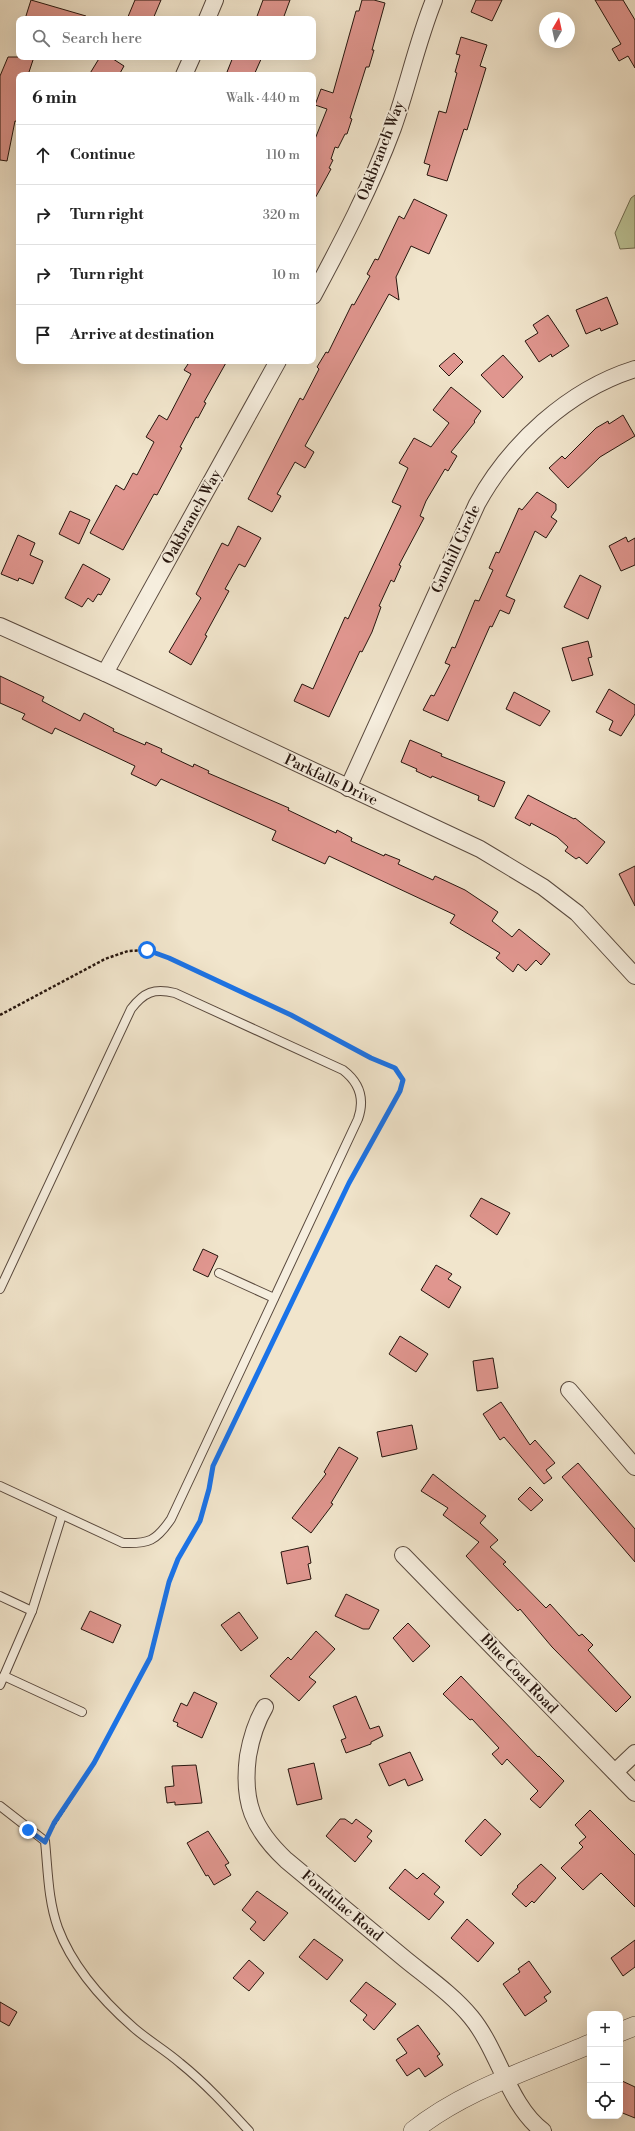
<!DOCTYPE html>
<meta charset="utf-8">
<style>
:root{--surface:#fff;--page:#f6f6f6;--text:#222;--muted:#767676;--line:#e0e0e0}
body{margin:0;font-family:"Libre Bodoni",serif;background:var(--page);color:var(--text)}
.controls{position:absolute;right:12px;bottom:12px;display:grid;overflow:hidden;border-radius:8px;box-shadow:0 4px 16px #0002}
.controls button{width:36px;height:36px;display:grid;place-items:center;padding:0;border:0;border-bottom:1px solid var(--line);background:var(--surface);color:var(--text);font:20px sans-serif}
.compass{position:absolute;left:539px;top:12px;width:36px;height:36px;border-radius:50%;background:var(--surface);box-shadow:0 4px 16px #0002;rotate:9deg}
.stop{position:absolute;width:12px;height:12px;margin:-9px;border:3px solid #1a73e8;border-radius:50%;background:#fff}
.stop.end{background:#1a73e8;border-color:#fff;box-shadow:0 1px 4px #0008}
.list{margin:0;padding:0;list-style:none}
h2{display:flex;justify-content:space-between;align-items:center;height:52px;margin:0;padding:0 16px;font-size:17px}
h2 small{font-size:13px;font-weight:400;color:var(--muted)}
.list li{display:grid;grid-template-columns:26px 1fr auto;gap:12px;align-items:center;box-sizing:border-box;height:60px;padding:0 16px;border-top:1px solid var(--line)}
.list b{display:block;font-size:15px;white-space:nowrap}
.list em{font-size:13px;font-style:normal;color:var(--muted)}
.icon{flex:none;width:22px;height:22px;fill:none;stroke:currentColor;stroke-width:2;stroke-linecap:round;stroke-linejoin:round}
.map{position:relative;flex:none;width:635px;height:2131px;overflow:hidden}
.search{position:absolute;background:var(--surface);box-shadow:0 4px 16px #0002;left:16px;top:16px;width:300px;height:44px;display:flex;align-items:center;gap:10px;box-sizing:border-box;padding:0 14px;border-radius:8px;color:var(--muted);font-size:15px}
.panel{position:absolute;background:var(--surface);box-shadow:0 4px 16px #0002;left:16px;top:72px;width:300px;height:292px;border-radius:8px}
.map>svg:first-child{display:block}
</style>
<div class="map">
<svg width="635" height="2131" viewBox="0 0 635 2131">
<rect width="100%" height="100%" fill="#f1e5cc"/>
<filter id="stains"><feTurbulence type="fractalNoise" baseFrequency=".005" numOctaves="4"/><feColorMatrix values="0 0 0 0 .2 0 0 0 0 .09 0 0 0 0 .02 0 0 0 .5 -.17"/></filter>
<radialGradient id="worn" r=".72"><stop offset=".6" stop-color="#630" stop-opacity="0"/><stop offset="1" stop-color="#630" stop-opacity=".3"/></radialGradient>
<!-- green -->
<polygon fill="#bcc497" stroke="#716c52" points="635,195 635,248 620,249 615,233 631,198"/>
<!-- building -->
<g fill="#e0968f" stroke="#26150e">
<polygon points="31,0 86,16 85,19 25,19"/>
<polygon points="135,0 161,0 153,19 127,19"/>
<polygon points="263,0 290,0 283,19 256,19"/>
<polygon points="362,0 374,0 385,3 372,50 374,50 369,67 366,67 350,118 352,119 347,134 345,134 338,148 335,147 331,159 333,160 329,168 331,169 313,202 313,144 327,109 315,105 321,89 333,93 356,11 359,11"/>
<polygon points="476,0 502,0 492,21 471,12"/>
<polygon points="595,0 623,0 635,20 635,68 628,56 619,61 612,49 621,44"/>
<polygon points="461,37 487,45 480,66 486,68 467,130 464,129 447,181 427,175 430,165 424,163 439,111 446,113 457,73 455,72 460,55 456,54"/>
<polygon points="8,57 34,57 28,75 19,75 19,122 15,121 7,161 0,160 0,76"/>
<polygon points="100,57 110,57 124,66 119,75 89,75"/>
<polygon points="233,57 262,57 254,75 234,75 227,72"/>
<polygon points="414,199 447,215 429,254 411,246 396,277 399,300 389,294 305,446 314,452 305,468 295,462 277,494 281,496 272,512 248,499 300,398 303,400 319,369 317,367 326,352 328,353 352,304 354,305 370,276 367,274 375,259 378,260 399,216 404,219"/>
<polygon points="607,297 618,324 601,331 600,328 586,334 576,310"/>
<polygon points="548,315 569,346 552,357 551,354 539,362 525,341 538,333 533,325"/>
<polygon points="454,353 463,362 449,376 439,366"/>
<polygon points="503,355 523,377 503,398 481,375"/>
<polygon points="190,361 227,361 204,402 206,403 198,418 196,417 180,447 182,448 157,495 154,494 123,550 90,533 116,485 124,490 133,473 137,475 154,442 146,437 159,415 167,420 191,374 184,370"/>
<polygon points="451,387 481,411 474,421 475,422 451,452 457,456 448,471 445,469 426,501 420,516 424,518 399,565 401,566 394,582 391,580 379,606 381,607 372,632 362,652 360,651 329,717 294,701 302,684 313,689 345,617 348,619 401,506 392,502 408,468 399,463 414,438 431,447 449,423 433,410"/>
<polygon points="623,415 635,436 600,457 568,488 549,468 562,456 565,459 596,428 608,421 609,424"/>
<polygon points="537,492 556,504 556,510 551,517 557,521 546,538 535,531 506,596 515,600 509,614 500,610 492,627 490,626 448,721 423,710 431,695 434,696 450,665 445,663 452,647 455,648 475,600 479,601 493,570 489,568 496,552 499,553 519,508 522,510"/>
<polygon points="70,511 90,520 79,544 59,534"/>
<polygon points="238,526 261,538 245,567 239,564 225,589 229,591 205,635 207,636 191,665 169,652 201,598 196,594 222,543 228,546"/>
<polygon points="18,535 35,543 30,555 43,561 33,584 19,578 18,581 1,574"/>
<polygon points="626,537 628,542 635,538 635,565 621,571 609,546"/>
<polygon points="83,564 110,579 101,595 98,594 93,602 88,598 82,607 65,598"/>
<polygon points="580,575 601,586 588,619 564,607"/>
<polygon points="588,641 592,657 588,658 593,675 572,681 562,648"/>
<polygon points="0,676 44,697 42,701 80,721 84,713 114,729 113,731 145,745 146,742 162,749 161,752 193,767 194,764 209,771 208,773 289,808 288,810 336,833 337,830 352,838 351,841 384,856 385,854 400,860 398,864 433,880 435,876 465,890 498,912 492,921 512,937 519,929 550,954 541,965 536,960 526,971 518,964 513,972 496,958 500,953 450,923 455,915 329,856 325,864 272,840 276,831 161,779 156,786 131,774 135,766 55,728 52,734 22,719 25,714 0,703"/>
<polygon points="609,689 635,705 635,714 621,736 609,730 613,721 596,712"/>
<polygon points="514,692 550,711 540,726 506,709"/>
<polygon points="410,740 442,754 441,756 505,782 494,807 478,800 479,796 432,776 431,778 416,771 417,769 401,762"/>
<polygon points="528,795 574,819 575,818 605,842 587,864 579,857 576,859 565,851 568,847 557,837 531,823 530,826 515,818"/>
<polygon points="635,866 635,906 619,874"/>
<polygon points="481,1198 510,1213 497,1235 470,1216"/>
<polygon points="203,1249 218,1256 208,1277 193,1270"/>
<polygon points="436,1265 452,1274 448,1279 461,1287 449,1308 421,1290"/>
<polygon points="400,1336 428,1354 416,1372 389,1354"/>
<polygon points="493,1358 498,1388 477,1391 473,1361"/>
<polygon points="501,1402 530,1445 535,1440 555,1463 546,1470 552,1478 544,1484 504,1437 500,1440 483,1414"/>
<polygon points="412,1425 417,1449 382,1457 377,1432"/>
<polygon points="339,1447 358,1458 331,1503 333,1504 311,1533 292,1518 326,1474 324,1472"/>
<polygon points="578,1463 635,1529 635,1562 562,1477"/>
<polygon points="433,1474 486,1516 480,1523 498,1540 490,1547 506,1562 503,1564 546,1608 550,1604 579,1636 582,1634 593,1645 588,1650 631,1697 616,1712 552,1647 520,1609 518,1611 466,1556 479,1542 443,1515 448,1508 421,1491"/>
<polygon points="530,1487 543,1500 531,1511 518,1499"/>
<polygon points="308,1546 311,1563 308,1564 311,1579 287,1584 281,1552"/>
<polygon points="346,1594 379,1610 369,1629 363,1629 335,1616"/>
<polygon points="90,1611 121,1625 113,1643 81,1629"/>
<polygon points="239,1612 258,1638 241,1651 221,1625"/>
<polygon points="408,1623 430,1646 413,1662 393,1638"/>
<polygon points="316,1631 335,1649 309,1677 316,1682 299,1701 270,1676 288,1657 291,1660"/>
<polygon points="461,1676 538,1757 539,1756 564,1781 540,1808 530,1799 538,1791 507,1759 502,1765 492,1754 499,1748 472,1719 470,1720 443,1694"/>
<polygon points="194,1692 217,1703 202,1738 177,1726 178,1723 173,1721 181,1703 187,1706"/>
<polygon points="356,1696 370,1729 379,1726 383,1736 371,1742 371,1744 346,1753 341,1740 346,1738 333,1706"/>
<polygon points="410,1752 423,1780 408,1786 405,1779 389,1786 379,1764"/>
<polygon points="314,1763 322,1799 297,1805 288,1769"/>
<polygon points="196,1765 202,1803 175,1805 175,1802 167,1803 165,1787 174,1786 172,1766"/>
<polygon points="590,1810 635,1855 635,1907 601,1873 583,1890 561,1868 583,1847 579,1843 586,1837 575,1825"/>
<polygon points="340,1819 345,1819 352,1824 356,1819 372,1831 367,1837 372,1841 355,1862 326,1836"/>
<polygon points="485,1819 501,1834 481,1856 465,1841"/>
<polygon points="208,1831 229,1863 225,1865 231,1875 214,1885 208,1875 206,1876 187,1843"/>
<polygon points="541,1864 556,1878 534,1903 532,1901 526,1907 512,1894 518,1887 517,1886"/>
<polygon points="405,1869 417,1879 423,1873 440,1887 434,1894 444,1902 429,1920 389,1888"/>
<polygon points="257,1891 288,1913 264,1941 250,1929 256,1922 242,1910"/>
<polygon points="467,1919 494,1943 478,1962 451,1938"/>
<polygon points="314,1939 343,1960 327,1980 299,1957"/>
<polygon points="635,1940 635,1967 623,1976 611,1958"/>
<polygon points="249,1960 264,1973 249,1991 233,1978"/>
<polygon points="529,1961 551,1992 544,1997 547,2001 525,2016 503,1984 520,1972 518,1969"/>
<polygon points="366,1982 396,2004 374,2030 363,2020 367,2015 350,2001"/>
<polygon points="0,2002 17,2012 9,2026 0,2021"/>
<polygon points="418,2025 440,2054 437,2056 443,2065 425,2077 419,2068 407,2076 396,2060 407,2053 397,2039"/>
<polygon points="620,2080 635,2087 635,2118 620,2112"/>
</g>
<g fill="none" stroke-linecap="round" stroke-linejoin="round">
<defs>
<g id="service">
<polyline points="219,1273 274,1298"/>
<path d="M 0,1289 L 131,1009 C 144,992 154,988 175,993 L 343,1070 C 360,1083 365,1099 358,1119 L 171,1519 C 156,1541 149,1544 123,1543 L 0,1486"/>
<polyline points="0,1596 32,1611 0,1685"/>
<polyline points="32,1611 62,1515"/>
<polyline points="4,1676 82,1712"/>
<path d="M 0,1806 L 45,1841 C 48,1871 48,1900 58,1928 C 73,1968 102,2000 134,2028 C 149,2041 165,2050 180,2063 C 205,2083 227,2107 249,2131"/>
</g>
<g id="minor">
<polyline points="207,19 215,0"/>
<polyline points="184,75 192,57"/>
<path d="M 313,296 C 342,242 371,187 393,128 C 408,86 417,42 434,0"/>
<polyline points="0,626 105,673 480,849 543,887 577,913 635,976"/>
<polyline points="105,673 278,361"/>
<path d="M 348,788 L 477,504 C 510,444 568,390 635,369"/>
<polyline points="569,1390 635,1467"/>
<polyline points="403,1555 635,1793"/>
<path d="M 265,1707 C 256,1722 251,1739 248,1756 C 242,1802 253,1829 286,1860 C 326,1893 365,1926 405,1959 C 427,1977 453,1995 471,2017 C 499,2051 509,2106 543,2131"/>
<polyline points="615,1772 635,1753"/>
</g>
<g id="tertiary">
<polyline points="620,2032 635,2026"/>
<path d="M 413,2131 C 464,2090 530,2070 590,2044"/>
</g>
</defs>
<!-- service casing -->
<use href="#service" stroke="#59493e" stroke-width="10"/>
<!-- minor casing -->
<use href="#minor" stroke="#59493e" stroke-width="18"/>
<!-- tertiary casing -->
<use href="#tertiary" stroke="#59493e" stroke-width="20"/>
<!-- path -->
<polyline stroke="#26150e" stroke-width="2.5" stroke-dasharray="3 2" stroke-linecap="butt" points="0,1015 105,959 128,951 147,950 169,958 291,1015 371,1058 395,1068 403,1080 400,1091 349,1183 213,1466 209,1489 200,1521 178,1559 169,1582 150,1658 94,1763 51,1830"/>
<!-- service -->
<use href="#service" stroke="#f6eede" stroke-width="8"/>
<!-- minor -->
<use href="#minor" stroke="#f6eede" stroke-width="16"/>
<!-- tertiary -->
<use href="#tertiary" stroke="#f6eede" stroke-width="19"/>
</g>
<g fill="none" stroke-linecap="round" stroke-linejoin="round">
<!-- route -->
<polyline stroke="#1a73e8" stroke-width="5" points="28,1830 45,1842 54,1823 94,1763 150,1658 169,1582 178,1559 200,1521 209,1489 213,1466 349,1183 400,1091 403,1080 395,1068 371,1058 291,1015 169,958 147,950"/>
</g>
<g text-anchor="middle" dominant-baseline="central" stroke-width="3.5" stroke-linejoin="round" paint-order="stroke">
<!-- street labels -->
<g font-size="15" fill="#26150e" stroke="#f6eede">
<text transform="translate(381 151) rotate(-69)">Oakbranch Way</text>
<text transform="translate(192 517) rotate(-61)">Oakbranch Way</text>
<text transform="translate(456 549) rotate(-65)">Gunhill Circle</text>
<text transform="translate(331 780) rotate(25)">Parkfalls Drive</text>
<text transform="translate(519 1674) rotate(46)">Blue Coat Road</text>
<text transform="translate(342 1906) rotate(40)">Fondulac Road</text>
</g>
</g>
<rect width="100%" height="100%" filter="url(#stains)"/>
<rect width="100%" height="100%" fill="url(#worn)"/>
</svg>
<div class="controls">
<button>+</button>
<button>−</button>
<button><svg class="icon" aria-label="locate" viewBox="0 0 24 24"><circle cx="12" cy="12" r="6"/><path d="M12 2v4M12 18v4M2 12h4M18 12h4"/></svg></button>
</div>
<svg class="compass" viewBox="-18 -18 36 36"><path d="M0-13l5 13h-10z" fill="#e53935"/><path d="M0 13l5-13h-10z" fill="#767676"/></svg>
<div class="stop" style="left:147px;top:950px"></div>
<div class="stop end" style="left:28px;top:1830px"></div>
<div class="search"><svg class="icon" aria-label="search" viewBox="0 0 24 24"><circle cx="10" cy="10" r="6"/><path d="M15 15l6 6"/></svg>Search here</div>
<section class="panel">
<h2>6 min<small>Walk · 440 m</small></h2>
<ul class="list">
<li><svg class="icon" aria-label="ahead" viewBox="0 0 24 24"><path d="M12 20V5M6 11l6-6 6 6"/></svg><div><b>Continue</b></div><em>110 m</em></li>
<li><svg class="icon" aria-label="right" viewBox="0 0 24 24"><path d="M7 20v-9h11M14 6l5 5-5 5"/></svg><div><b>Turn right</b></div><em>320 m</em></li>
<li><svg class="icon" aria-label="right" viewBox="0 0 24 24"><path d="M7 20v-9h11M14 6l5 5-5 5"/></svg><div><b>Turn right</b></div><em>10 m</em></li>
<li><svg class="icon" aria-label="arrive" viewBox="0 0 24 24"><path d="M6 21V4h12l-3 4 3 4H6"/></svg><div><b>Arrive at destination</b></div></li>
</ul>
</section>
</div>
